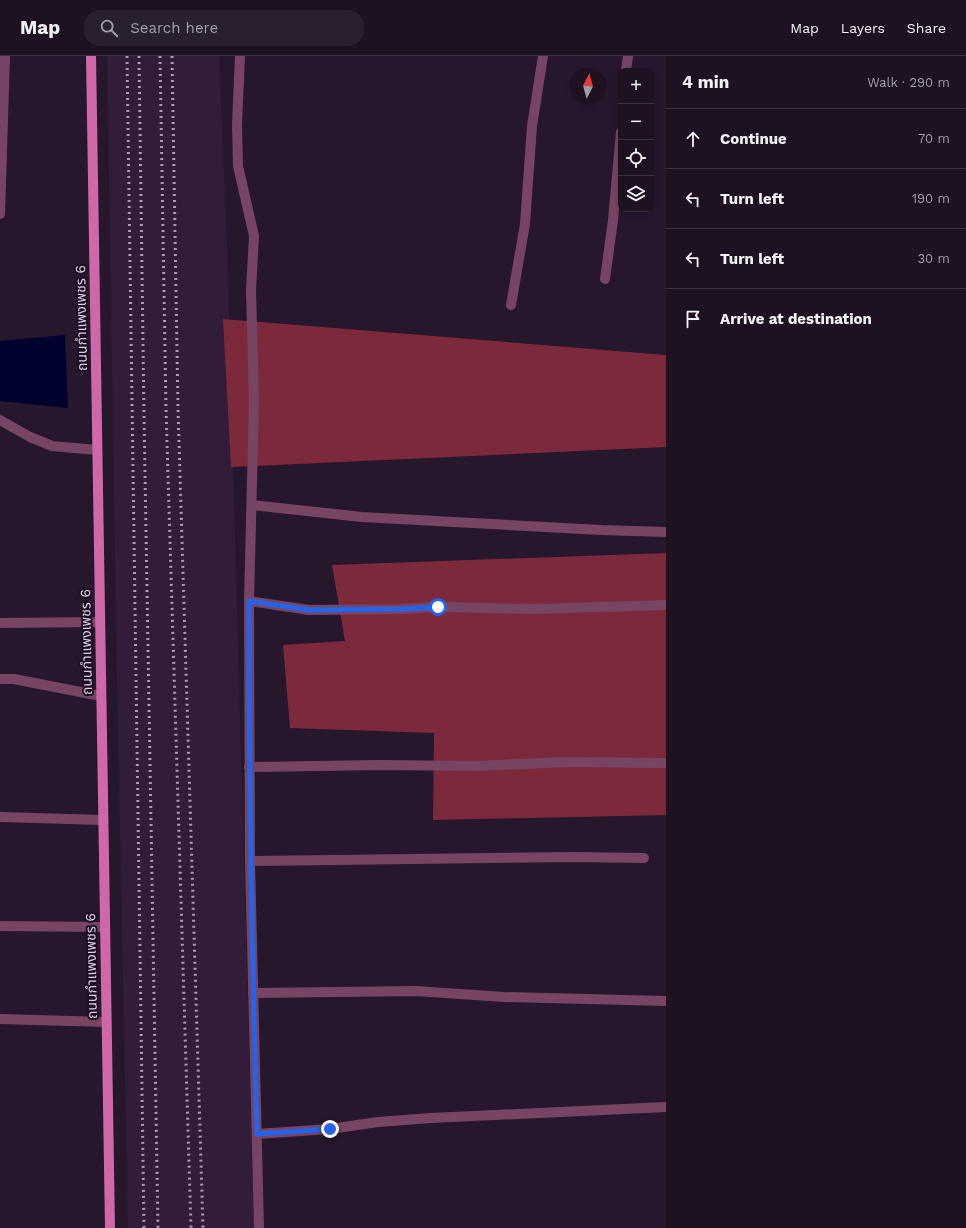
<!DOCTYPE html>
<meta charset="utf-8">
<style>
:root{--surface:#1d1122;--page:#2a1f2f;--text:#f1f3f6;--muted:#a09da5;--line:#3b3140}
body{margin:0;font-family:"Work Sans","Noto Sans Thai",sans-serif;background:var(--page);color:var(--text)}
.controls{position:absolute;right:12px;top:12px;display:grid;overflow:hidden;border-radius:8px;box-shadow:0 2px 6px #0003}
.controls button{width:36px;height:36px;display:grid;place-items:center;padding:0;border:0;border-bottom:1px solid var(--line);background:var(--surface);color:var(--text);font:20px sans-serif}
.compass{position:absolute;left:570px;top:12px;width:36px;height:36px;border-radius:50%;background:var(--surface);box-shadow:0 2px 6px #0003;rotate:6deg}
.stop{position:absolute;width:12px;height:12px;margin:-9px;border:3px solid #2563eb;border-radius:50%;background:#fff}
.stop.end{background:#2563eb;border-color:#fff;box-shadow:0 1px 4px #0008}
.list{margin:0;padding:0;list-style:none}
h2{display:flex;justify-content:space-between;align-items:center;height:52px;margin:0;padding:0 16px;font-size:17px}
h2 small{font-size:13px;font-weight:400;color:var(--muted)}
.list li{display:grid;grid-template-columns:26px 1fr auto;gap:12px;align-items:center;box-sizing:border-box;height:60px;padding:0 16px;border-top:1px solid var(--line)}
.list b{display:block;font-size:15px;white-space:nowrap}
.list em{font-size:13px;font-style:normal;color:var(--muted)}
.icon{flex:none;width:22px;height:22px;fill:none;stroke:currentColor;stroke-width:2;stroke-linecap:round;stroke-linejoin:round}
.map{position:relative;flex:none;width:666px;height:1172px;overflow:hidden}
header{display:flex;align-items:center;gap:24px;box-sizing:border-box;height:56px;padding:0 20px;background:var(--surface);border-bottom:1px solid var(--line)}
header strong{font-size:19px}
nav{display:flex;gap:22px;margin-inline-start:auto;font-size:14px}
.search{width:280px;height:36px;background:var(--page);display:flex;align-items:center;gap:10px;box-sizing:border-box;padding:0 14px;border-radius:16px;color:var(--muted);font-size:15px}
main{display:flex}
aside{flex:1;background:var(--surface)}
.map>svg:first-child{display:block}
</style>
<header>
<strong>Map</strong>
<div class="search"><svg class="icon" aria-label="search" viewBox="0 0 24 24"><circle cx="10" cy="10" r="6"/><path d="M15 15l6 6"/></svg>Search here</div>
<nav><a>Map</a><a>Layers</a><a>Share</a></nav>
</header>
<main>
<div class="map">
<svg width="666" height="1172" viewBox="0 0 666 1172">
<rect width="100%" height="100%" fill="#27172d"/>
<!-- built -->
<polygon fill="#311d39" points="107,0 219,0 227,188 254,1172 128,1172 117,626"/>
<!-- forest -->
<g fill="#7d293c">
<polygon points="223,263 666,299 666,391 231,411"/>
<polygon points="666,497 666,759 433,764 434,677 290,672 283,589 345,585 332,509"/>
</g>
<!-- water -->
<polygon fill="#00012e" points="65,279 68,352 0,345 0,285"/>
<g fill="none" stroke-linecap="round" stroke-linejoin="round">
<!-- minor -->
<g stroke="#774563" stroke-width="10">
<polyline points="240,0 237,69 238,110 254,180 251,234 254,345 249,545 309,554 401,553 438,551 534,553 666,549"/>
<polyline points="626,15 628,0"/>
<polyline points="0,158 5,0"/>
<polyline points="605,223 613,164 621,76"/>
<polyline points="511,249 525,168 532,70 543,0"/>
<polyline points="0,364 30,381 52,390 97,394"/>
<polyline points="252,449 362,461 601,474 666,476"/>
<polyline points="249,545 250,805 259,1172"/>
<polyline points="0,567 100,566"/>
<polyline points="0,623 14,623 101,640"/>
<polyline points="249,711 380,709 477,710 567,706 666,707"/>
<polyline points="0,761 103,764"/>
<polyline points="250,805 574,801 644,802"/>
<polyline points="0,870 105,871"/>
<polyline points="253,937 416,935 504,941 666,945"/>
<polyline points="0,963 106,966"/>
<polyline points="257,1078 330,1073 378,1066 431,1062 666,1051"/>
</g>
<!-- major -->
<polyline stroke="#cf68a8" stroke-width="10" points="91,0 110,1172"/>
<!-- rail -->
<g stroke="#a99dae" stroke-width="3" stroke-dasharray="2 4" stroke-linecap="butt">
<polyline points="127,0 144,1172"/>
<polyline points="139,0 144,359 158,1172"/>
<polyline points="160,0 166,353 191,1172"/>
<polyline points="172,0 178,353 203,1172"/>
</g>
</g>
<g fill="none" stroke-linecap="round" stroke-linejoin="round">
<!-- route -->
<path stroke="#2563eb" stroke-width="5" d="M 330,1073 L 257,1078 C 252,900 249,723 249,545 L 309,554 L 401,553 L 438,551"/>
</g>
<g text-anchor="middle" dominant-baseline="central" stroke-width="4" stroke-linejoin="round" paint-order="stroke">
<!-- street labels -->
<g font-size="14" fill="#dad0df" stroke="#1e0e23">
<text transform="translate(81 262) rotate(-91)">ถนนกำแพงเพชร 6</text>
<text transform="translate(86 586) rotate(-91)">ถนนกำแพงเพชร 6</text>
<text transform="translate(91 910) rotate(-91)">ถนนกำแพงเพชร 6</text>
</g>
</g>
</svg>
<div class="controls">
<button>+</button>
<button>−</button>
<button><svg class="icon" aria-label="locate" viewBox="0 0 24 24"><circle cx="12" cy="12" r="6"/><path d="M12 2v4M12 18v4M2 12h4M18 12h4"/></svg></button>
<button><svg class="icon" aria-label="layers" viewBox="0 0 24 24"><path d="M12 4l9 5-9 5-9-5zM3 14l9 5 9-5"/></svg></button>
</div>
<svg class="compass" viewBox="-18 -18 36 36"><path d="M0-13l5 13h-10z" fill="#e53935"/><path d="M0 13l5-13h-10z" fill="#a09da5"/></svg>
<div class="stop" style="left:438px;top:551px"></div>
<div class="stop end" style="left:330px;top:1073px"></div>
</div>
<aside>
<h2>4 min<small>Walk · 290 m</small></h2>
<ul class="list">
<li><svg class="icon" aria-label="ahead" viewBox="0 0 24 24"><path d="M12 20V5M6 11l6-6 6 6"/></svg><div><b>Continue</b></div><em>70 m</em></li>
<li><svg class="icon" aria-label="left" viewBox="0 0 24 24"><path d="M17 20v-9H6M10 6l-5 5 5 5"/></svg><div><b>Turn left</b></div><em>190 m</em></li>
<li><svg class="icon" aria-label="left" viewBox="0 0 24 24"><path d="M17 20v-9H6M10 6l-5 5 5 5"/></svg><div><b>Turn left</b></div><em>30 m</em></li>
<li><svg class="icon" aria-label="arrive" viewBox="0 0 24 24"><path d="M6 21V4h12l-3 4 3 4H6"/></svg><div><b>Arrive at destination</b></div></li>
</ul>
</aside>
</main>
